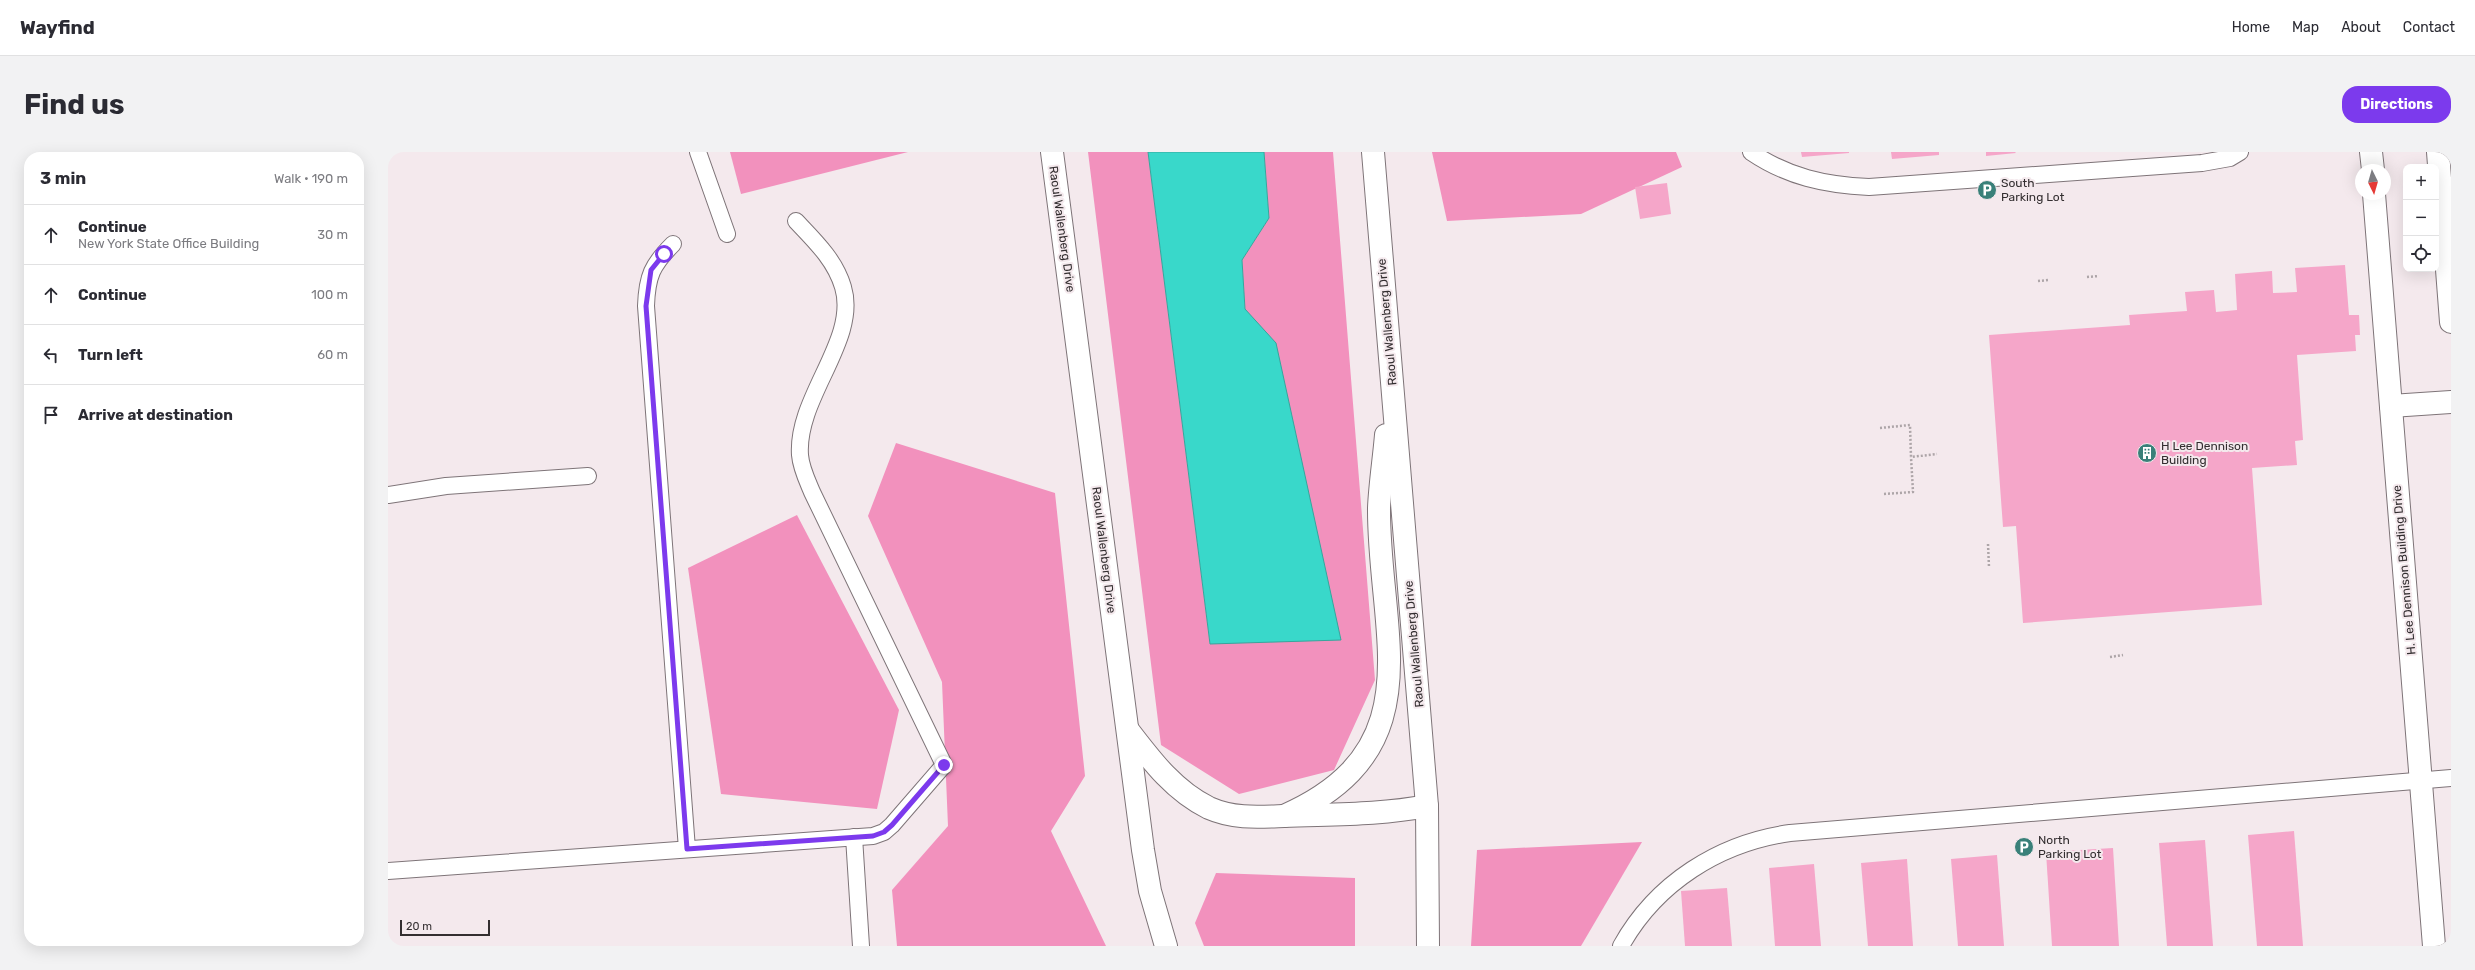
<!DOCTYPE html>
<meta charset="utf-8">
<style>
:root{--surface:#fff;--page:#f2f2f3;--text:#2b2b33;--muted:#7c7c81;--line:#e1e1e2;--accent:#7c3aed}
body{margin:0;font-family:Rubik,sans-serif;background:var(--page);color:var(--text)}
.controls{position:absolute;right:12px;top:12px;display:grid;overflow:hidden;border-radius:8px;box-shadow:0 4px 16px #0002}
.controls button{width:36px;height:36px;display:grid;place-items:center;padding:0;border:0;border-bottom:1px solid var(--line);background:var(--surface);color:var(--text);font:20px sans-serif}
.compass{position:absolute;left:1967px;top:12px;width:36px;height:36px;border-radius:50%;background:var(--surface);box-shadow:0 4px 16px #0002;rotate:175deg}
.scale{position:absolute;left:12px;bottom:10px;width:90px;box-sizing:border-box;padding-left:4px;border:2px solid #332e30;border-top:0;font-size:11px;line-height:14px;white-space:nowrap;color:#332e30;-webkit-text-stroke:3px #f4e9ed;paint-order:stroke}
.stop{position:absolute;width:12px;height:12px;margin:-9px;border:3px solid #7c3aed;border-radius:50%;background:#fff}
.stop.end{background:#7c3aed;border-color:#fff;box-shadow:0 1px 4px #0008}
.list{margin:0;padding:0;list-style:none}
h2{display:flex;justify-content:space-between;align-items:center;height:52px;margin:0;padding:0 16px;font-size:17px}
h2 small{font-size:13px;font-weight:400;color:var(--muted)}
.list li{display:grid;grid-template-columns:26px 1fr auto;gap:12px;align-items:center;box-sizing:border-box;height:60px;padding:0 16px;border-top:1px solid var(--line)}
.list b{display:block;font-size:15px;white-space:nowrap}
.list p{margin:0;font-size:13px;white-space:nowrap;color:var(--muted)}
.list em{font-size:13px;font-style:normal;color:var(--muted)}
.icon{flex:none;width:22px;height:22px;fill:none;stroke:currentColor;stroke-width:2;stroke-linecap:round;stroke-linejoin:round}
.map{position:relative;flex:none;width:2063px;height:794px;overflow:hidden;border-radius:16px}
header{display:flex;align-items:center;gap:24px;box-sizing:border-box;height:56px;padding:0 20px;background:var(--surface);border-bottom:1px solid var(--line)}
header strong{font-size:19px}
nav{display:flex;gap:22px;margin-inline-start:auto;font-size:14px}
.intro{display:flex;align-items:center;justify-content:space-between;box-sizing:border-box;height:96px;padding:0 24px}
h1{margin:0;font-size:28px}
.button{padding:10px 18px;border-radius:16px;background:var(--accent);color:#fff;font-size:14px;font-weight:700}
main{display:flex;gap:24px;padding:0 24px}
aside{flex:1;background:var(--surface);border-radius:16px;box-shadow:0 4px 16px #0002}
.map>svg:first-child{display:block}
</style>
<header>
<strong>Wayfind</strong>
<nav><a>Home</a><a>Map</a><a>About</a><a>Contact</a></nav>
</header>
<div class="intro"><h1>Find us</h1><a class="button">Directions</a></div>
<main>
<aside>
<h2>3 min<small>Walk · 190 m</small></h2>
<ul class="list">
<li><svg class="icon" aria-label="ahead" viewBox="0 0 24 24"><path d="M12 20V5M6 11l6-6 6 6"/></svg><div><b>Continue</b><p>New York State Office Building</p></div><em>30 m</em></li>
<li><svg class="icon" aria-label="ahead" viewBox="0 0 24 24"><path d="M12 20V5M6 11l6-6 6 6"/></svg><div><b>Continue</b></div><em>100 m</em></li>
<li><svg class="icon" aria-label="left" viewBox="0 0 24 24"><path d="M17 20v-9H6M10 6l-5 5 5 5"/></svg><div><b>Turn left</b></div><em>60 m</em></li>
<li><svg class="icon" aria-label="arrive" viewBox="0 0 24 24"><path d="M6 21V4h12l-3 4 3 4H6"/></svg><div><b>Arrive at destination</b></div></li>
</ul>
</aside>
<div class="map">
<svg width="2063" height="794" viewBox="0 0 2063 794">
<rect width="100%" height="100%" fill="#f4e9ed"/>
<!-- forest -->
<g fill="#f291bd">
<polygon points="342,0 520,0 353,42"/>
<polygon points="700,0 760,0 822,492 888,192 857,158 854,108 881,66 876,0 945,0 987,528 946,618 851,642 773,593"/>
<polygon points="1044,0 1288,0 1294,15 1193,62 1059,69"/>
<polygon points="508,291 667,341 697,624 663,679 718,794 509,794 504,738 560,674 554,530 480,364"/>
<polygon points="409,363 511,558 489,657 333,642 300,416"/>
<polygon points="1254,690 1193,794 1083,794 1089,698"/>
<polygon points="828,721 967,726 967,794 816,794 807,771"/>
</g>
<!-- water -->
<polygon fill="#39d8ca" stroke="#37a59c" points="760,0 876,0 881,66 854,108 857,157 888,191 953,488 822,492"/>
<!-- building -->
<g fill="#f5a6c9">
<polygon points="1413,0 1461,0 1461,1 1414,5"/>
<polygon points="1503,0 1551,0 1551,3 1504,7"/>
<polygon points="1598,0 1627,0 1628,1 1598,4"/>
<polygon points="1279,31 1283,62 1252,67 1247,35"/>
<polygon points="1957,113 1961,163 1971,163 1972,183 1967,183 1968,199 1909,203 1915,288 1907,289 1909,313 1864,316 1874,453 1635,471 1628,374 1615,375 1601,183 1742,173 1741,163 1799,159 1797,140 1826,138 1828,160 1849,158 1847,122 1884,119 1885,141 1909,140 1907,116"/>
<polygon points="1906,679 1915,794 1869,794 1860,683"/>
<polygon points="1817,688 1825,794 1779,794 1771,691"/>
<polygon points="1725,696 1731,794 1664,794 1658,700"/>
<polygon points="1609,703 1616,794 1570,794 1563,707"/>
<polygon points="1519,707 1525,794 1480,794 1473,711"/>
<polygon points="1426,712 1433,794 1387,794 1381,716"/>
<polygon points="1339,736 1344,794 1297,794 1293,739"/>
</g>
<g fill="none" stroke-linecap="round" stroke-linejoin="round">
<defs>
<g id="lane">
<polyline points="310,0 339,82"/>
<path d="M 1363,0 C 1400,25 1437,33 1481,35 L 1814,11 L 1842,6 L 1852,0"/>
<path d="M 285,92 C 264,113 259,124 258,154 L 299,697"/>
<polyline points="0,343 58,334 200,324"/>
<polyline points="466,685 473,794"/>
<path d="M 0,719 L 485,684 L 496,680 L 504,673 L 556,613 L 424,340 C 419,328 413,316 412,303 C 408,245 471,188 455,135 C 447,108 427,89 408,69"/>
<path d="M 1233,794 C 1268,731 1331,691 1402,681 L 2063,626"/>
</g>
<g id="secondary">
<polyline points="664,0 755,698 762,739 778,794"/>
<polyline points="985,0 1039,654 1040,794"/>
<polyline points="1983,0 1985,18"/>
<polyline points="2050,0 2063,170"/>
<polyline points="1986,42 2046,794"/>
<polyline points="2003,254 2063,250"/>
<path d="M 740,578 C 763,608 786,639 821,656 C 846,667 870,665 896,664 C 944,662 992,663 1039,654"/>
<path d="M 896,664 C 1048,597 990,481 991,356 C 992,332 996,307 998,283"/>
</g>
</defs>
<!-- lane casing -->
<use href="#lane" stroke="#7e7478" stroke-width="18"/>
<!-- secondary casing -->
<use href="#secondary" stroke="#7e7478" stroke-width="24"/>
<!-- path -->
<g stroke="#ada5a8" stroke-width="2.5" stroke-dasharray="2 2" stroke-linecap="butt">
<polyline points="1699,125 1711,124"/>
<polyline points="1650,129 1661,128"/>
<polyline points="1492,276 1522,273 1523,305 1549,302"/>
<polyline points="1496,342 1525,340 1523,305"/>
<polyline points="1600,392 1601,415"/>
<polyline points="1722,505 1735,503"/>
</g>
<!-- lane -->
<use href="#lane" stroke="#fff" stroke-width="16"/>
<!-- secondary -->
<use href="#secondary" stroke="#fff" stroke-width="22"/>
</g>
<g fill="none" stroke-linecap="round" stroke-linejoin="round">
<!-- route -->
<polyline stroke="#7c3aed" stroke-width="5" points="276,102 263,118 258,154 299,697 485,684 496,680 504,673 556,613"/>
</g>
<!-- icons -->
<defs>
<symbol id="parking-disc" viewBox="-11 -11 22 22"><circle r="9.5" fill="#398079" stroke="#f4e9ed"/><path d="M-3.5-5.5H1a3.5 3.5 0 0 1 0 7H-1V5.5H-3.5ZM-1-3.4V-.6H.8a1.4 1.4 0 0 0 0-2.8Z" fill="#fff"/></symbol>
<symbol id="building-disc" viewBox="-11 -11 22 22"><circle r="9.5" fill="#398079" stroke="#f4e9ed"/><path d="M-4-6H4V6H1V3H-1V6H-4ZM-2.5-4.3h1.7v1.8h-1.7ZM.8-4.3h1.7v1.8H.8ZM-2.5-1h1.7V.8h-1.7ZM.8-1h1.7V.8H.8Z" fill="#fff"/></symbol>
</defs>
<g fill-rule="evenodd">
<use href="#parking-disc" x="1588" y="27" width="22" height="22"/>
<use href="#building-disc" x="1748" y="290" width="22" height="22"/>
<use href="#parking-disc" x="1625" y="684" width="22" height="22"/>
</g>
<g text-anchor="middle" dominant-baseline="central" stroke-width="4" stroke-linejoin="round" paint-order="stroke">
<!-- poi labels -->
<g font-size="12" fill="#332e30" stroke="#f4e9ed" text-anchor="start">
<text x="1613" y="31">South<tspan x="1613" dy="14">Parking Lot</tspan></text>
<text x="1773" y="294">H Lee Dennison<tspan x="1773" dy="14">Building</tspan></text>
<text x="1650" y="688">North<tspan x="1650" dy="14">Parking Lot</tspan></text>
</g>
<!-- street labels -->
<g font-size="12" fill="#332e30" stroke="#f4e9ed">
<text transform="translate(674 77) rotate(82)">Raoul Wallenberg Drive</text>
<text transform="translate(999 170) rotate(-95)">Raoul Wallenberg Drive</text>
<text transform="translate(716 398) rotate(83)">Raoul Wallenberg Drive</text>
<text transform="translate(2016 418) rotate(-95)">H. Lee Dennison Building Drive</text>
<text transform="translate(1026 492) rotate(-95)">Raoul Wallenberg Drive</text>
</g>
</g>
</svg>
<div class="controls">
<button>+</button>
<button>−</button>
<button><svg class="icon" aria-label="locate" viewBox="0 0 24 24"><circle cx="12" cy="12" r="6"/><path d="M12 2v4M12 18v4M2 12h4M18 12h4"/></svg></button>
</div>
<svg class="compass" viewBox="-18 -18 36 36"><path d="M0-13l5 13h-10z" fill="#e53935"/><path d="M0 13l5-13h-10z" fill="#7c7c81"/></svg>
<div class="scale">20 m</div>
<div class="stop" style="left:276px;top:102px"></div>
<div class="stop end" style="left:556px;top:613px"></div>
</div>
</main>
